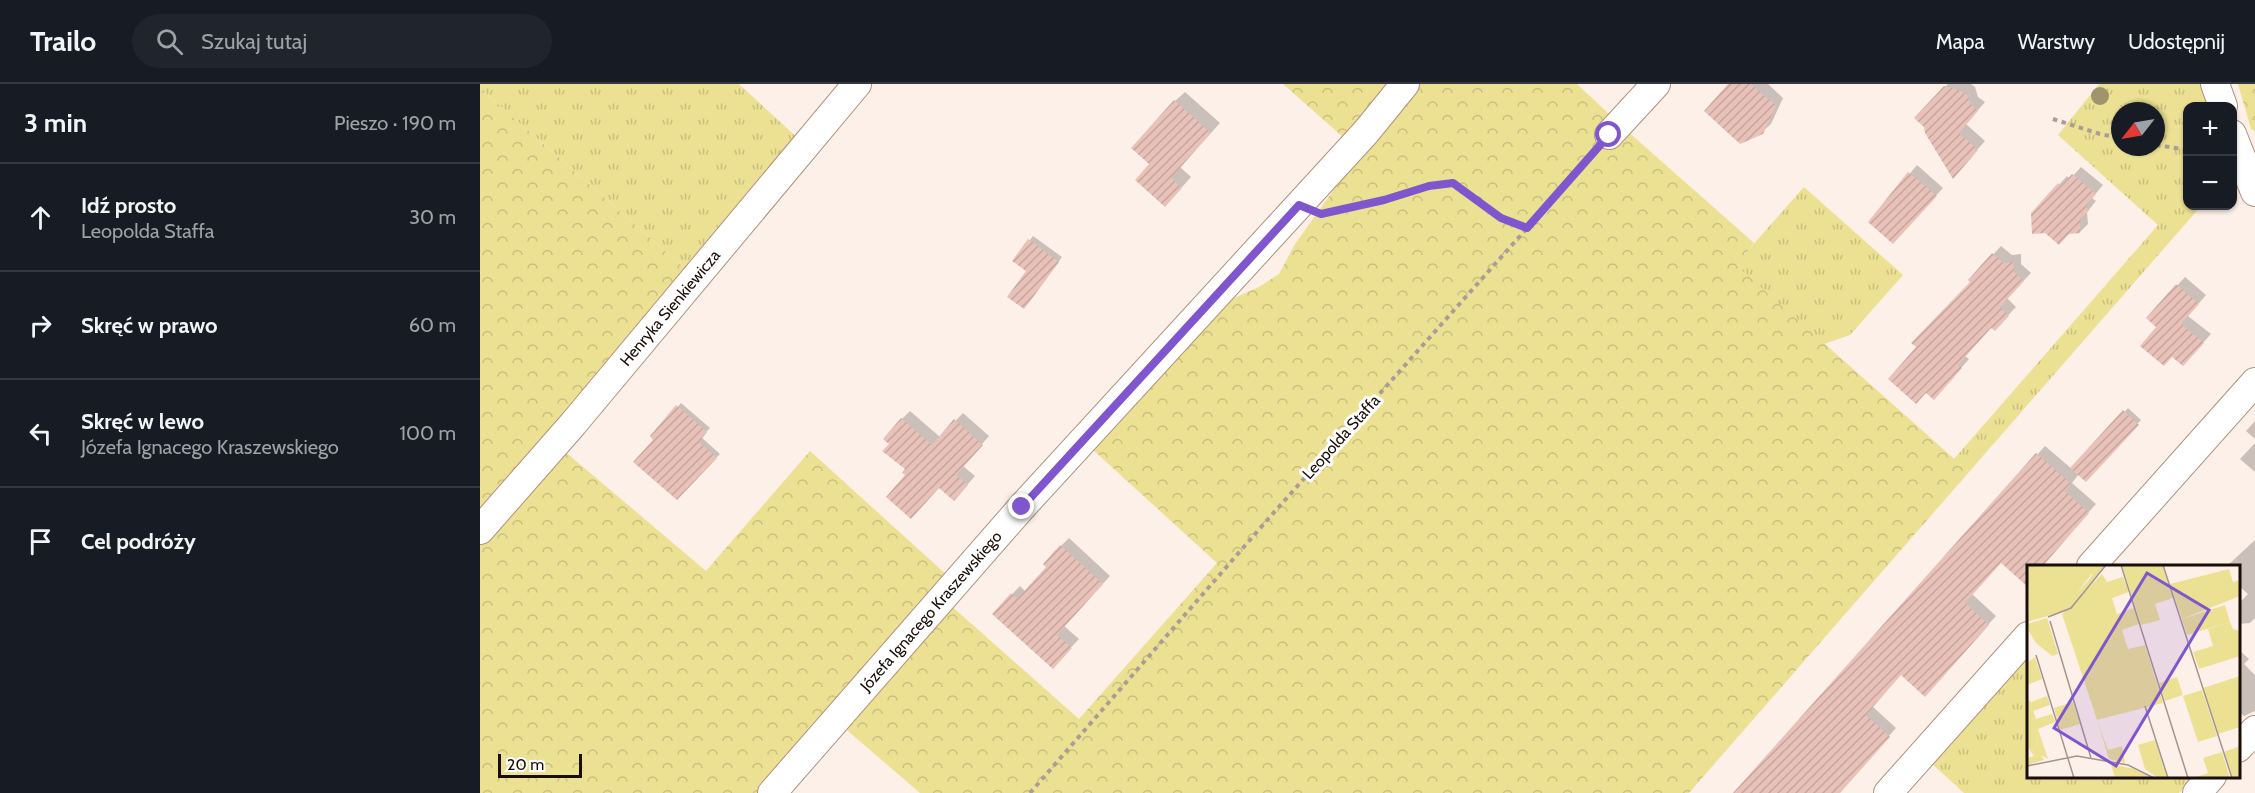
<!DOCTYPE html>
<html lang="pl">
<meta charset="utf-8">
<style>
:root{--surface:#171b24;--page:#20242c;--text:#f1f3f6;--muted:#9ea1a6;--line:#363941}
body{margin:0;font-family:Cabin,sans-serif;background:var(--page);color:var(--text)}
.controls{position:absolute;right:18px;top:18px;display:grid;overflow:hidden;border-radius:12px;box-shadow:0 2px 4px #0004}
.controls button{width:54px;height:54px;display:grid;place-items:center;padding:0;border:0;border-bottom:2px solid var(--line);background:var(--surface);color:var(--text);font:30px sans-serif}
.compass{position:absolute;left:1631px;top:18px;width:54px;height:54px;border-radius:50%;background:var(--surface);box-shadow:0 2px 4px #0004;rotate:239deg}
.scale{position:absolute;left:18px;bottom:15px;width:84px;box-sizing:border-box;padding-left:6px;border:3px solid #180d07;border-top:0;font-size:16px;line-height:21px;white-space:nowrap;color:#180d07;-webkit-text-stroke:4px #fff;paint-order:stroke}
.stop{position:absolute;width:18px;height:18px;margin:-14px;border:4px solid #8056cf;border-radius:50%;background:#fff}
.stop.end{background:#8056cf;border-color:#fff;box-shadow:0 2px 6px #0008}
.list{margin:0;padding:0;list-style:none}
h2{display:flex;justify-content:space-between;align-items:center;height:78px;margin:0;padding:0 24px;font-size:26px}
h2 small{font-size:20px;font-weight:400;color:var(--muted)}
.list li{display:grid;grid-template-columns:39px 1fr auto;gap:18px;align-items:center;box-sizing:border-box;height:108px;padding:0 24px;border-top:2px solid var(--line)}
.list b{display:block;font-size:22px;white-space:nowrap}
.list p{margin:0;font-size:20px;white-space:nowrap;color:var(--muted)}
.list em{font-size:20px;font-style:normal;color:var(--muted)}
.icon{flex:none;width:33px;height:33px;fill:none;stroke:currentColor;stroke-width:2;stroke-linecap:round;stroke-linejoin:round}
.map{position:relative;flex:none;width:1775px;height:709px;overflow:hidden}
header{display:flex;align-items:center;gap:36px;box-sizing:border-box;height:84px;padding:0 30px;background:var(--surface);border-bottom:2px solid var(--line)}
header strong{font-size:28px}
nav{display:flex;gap:33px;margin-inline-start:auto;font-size:21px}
.search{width:420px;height:54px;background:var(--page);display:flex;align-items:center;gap:15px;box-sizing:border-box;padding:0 21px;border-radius:33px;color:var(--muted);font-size:22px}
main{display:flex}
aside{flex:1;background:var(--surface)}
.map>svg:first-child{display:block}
</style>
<header>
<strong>Trailo</strong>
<div class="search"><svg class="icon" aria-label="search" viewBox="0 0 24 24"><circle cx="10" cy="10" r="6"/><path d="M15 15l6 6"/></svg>Szukaj tutaj</div>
<nav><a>Mapa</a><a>Warstwy</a><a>Udostępnij</a></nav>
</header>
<main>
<aside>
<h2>3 min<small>Pieszo · 190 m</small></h2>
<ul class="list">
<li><svg class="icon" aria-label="ahead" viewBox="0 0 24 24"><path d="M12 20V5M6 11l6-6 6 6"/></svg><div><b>Idź prosto</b><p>Leopolda Staffa</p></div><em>30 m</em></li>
<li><svg class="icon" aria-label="right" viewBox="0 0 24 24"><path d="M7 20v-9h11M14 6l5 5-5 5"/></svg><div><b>Skręć w prawo</b></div><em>60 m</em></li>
<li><svg class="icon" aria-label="left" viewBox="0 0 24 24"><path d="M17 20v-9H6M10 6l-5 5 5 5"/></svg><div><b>Skręć w lewo</b><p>Józefa Ignacego Kraszewskiego</p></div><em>100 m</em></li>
<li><svg class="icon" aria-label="arrive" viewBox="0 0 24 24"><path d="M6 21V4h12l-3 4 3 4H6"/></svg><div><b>Cel podróży</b></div></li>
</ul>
</aside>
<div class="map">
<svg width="1775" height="709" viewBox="0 0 1775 709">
<defs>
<pattern id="grass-tufts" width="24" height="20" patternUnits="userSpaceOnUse" patternTransform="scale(1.5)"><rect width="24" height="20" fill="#ece093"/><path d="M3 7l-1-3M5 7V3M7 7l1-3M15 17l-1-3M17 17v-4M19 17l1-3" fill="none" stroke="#cabf7d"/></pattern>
<pattern id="forest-crowns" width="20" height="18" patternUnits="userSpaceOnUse" patternTransform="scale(1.5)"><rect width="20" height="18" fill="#ece093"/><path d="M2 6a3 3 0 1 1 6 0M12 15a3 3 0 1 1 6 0" fill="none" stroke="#cabf7d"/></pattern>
<pattern id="building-hatch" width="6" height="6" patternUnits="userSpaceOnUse" patternTransform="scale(1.5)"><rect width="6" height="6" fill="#e8c1b9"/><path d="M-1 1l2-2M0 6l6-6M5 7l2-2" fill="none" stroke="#c6a59e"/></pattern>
</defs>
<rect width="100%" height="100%" fill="#fdf0e8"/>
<!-- grass -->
<g fill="url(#grass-tufts)" fill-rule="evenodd">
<polygon points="0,0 259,0 323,59 209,188 0,4"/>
<path d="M 1619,0 L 1721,0 L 1728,22 L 1708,22 L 1708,122 L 1721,122 L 1489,388 L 1474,375 L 1678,141 L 1578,51 ZM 1640,27 L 1676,27 L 1676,63 L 1640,63 Z"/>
<polygon points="1324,103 1423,191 1370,251 1344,260 1255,181"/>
<polygon points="1548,570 1548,692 1714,693 1699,709 1484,709 1451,679"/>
</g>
<!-- forest -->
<g fill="url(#forest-crowns)">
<polygon points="803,0 909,0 863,53"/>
<polygon points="938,0 1097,0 1146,46 1274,159 1256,181 1489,388 1209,709 440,709 361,641 468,519 599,635 737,479 612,365 745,218 779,203 799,190 815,160 870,83"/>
<polygon points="1758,0 1775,0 1775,47 1771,45"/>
<polygon points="0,4 209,188 0,435"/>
<polygon points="83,366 226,487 330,367 468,492 279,709 0,709 0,461"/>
</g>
<!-- shadow -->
<g fill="#0003">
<polygon points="1250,0 1288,0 1303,14 1291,40 1282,48"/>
<polygon points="1468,0 1491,0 1495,3 1498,13 1505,18 1486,40 1505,57 1480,85 1446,43 1436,34"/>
<polygon points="705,8 740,39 700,83 711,93 695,111 671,80 695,17"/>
<polygon points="1437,81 1463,104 1421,150 1390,137"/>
<polygon points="1601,83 1623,101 1612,114 1616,117 1607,128 1608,140 1600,148 1552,130 1587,92 1590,95"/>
<polygon points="553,152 582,173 548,220 548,187 534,177"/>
<polygon points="1521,162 1532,171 1541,170 1541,180 1551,189 1527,214 1536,223 1515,245 1512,242 1485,272 1489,275 1462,306 1492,198 1490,196"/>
<polygon points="1705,193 1726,211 1708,232 1731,250 1711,272 1668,234"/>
<polygon points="201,319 230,344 221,353 240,370 197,414 175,356 172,352"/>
<polygon points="1648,324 1661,336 1606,396 1599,390 1592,399 1616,420 1561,482 1548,482 1548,496 1546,498 1522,477 1492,510 1516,532 1453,603 1422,589 1392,622 1416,644 1359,709 1255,709 1565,362 1592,385"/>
<polygon points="430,327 460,353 483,329 509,352 483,382 495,392 482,407 427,391 427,385 411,359 422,335"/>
<polygon points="1775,337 1775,355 1766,347"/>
<polygon points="1775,359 1775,388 1760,375"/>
<polygon points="589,454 630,492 584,542 599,555 580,575 514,529 540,502 546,508 569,483 581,462"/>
<polygon points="1775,456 1775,534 1770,539 1758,540 1758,520 1768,510 1758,501 1758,482 1747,482"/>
<polygon points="1758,565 1769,575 1764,580 1775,591 1775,627 1764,632 1758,627"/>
</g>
<!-- building -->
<g fill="url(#building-hatch)">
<polygon points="1248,0 1271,0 1296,22 1283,50 1260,60 1224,27"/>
<polygon points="1464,2 1481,7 1487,11 1491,21 1498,27 1479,49 1498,66 1473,95 1445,49 1444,43 1434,34"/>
<polygon points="694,16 731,49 691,94 702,104 685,123 655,96 669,80 651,64"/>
<polygon points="1428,88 1457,112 1413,160 1388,138"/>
<polygon points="1592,90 1616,110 1605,123 1609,126 1600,137 1600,149 1589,150 1579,161 1565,149 1552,150 1551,129 1578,99 1581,102"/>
<polygon points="548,155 579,178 544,225 527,213 546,187 532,177"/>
<polygon points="1512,169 1523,179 1533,178 1534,188 1544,197 1520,223 1529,232 1515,247 1511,244 1478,281 1482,284 1454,316 1446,309 1436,320 1408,295 1436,263 1431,259 1490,198 1488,196"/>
<polygon points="1696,200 1719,220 1701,240 1724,259 1703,282 1692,273 1684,282 1660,262 1676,243 1666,234"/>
<polygon points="196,321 227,348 219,358 237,374 197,416 153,378 173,356 170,352"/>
<polygon points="1643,326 1659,341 1606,398 1590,384"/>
<polygon points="421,334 452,361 474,335 503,361 476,391 488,401 474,417 459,404 431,435 406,413 425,391 422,389 425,385 402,367 409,360 403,355"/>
<polygon points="1556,369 1591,400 1585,407 1609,429 1562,483 1548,483 1548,503 1521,479 1485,519 1509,541 1445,613 1421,591 1386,631 1410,653 1360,709 1253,709"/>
<polygon points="580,461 623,500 577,551 592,564 573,585 512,530 531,509 537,515 566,483 563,480"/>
</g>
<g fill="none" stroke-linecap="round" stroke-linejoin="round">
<defs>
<g id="minor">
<polyline points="1735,0 1743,22"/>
<polyline points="1752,50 1775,108"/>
<polyline points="1129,51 1176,0"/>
<polyline points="0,446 93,340 377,0"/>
<polyline points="1611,482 1775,298"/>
<polyline points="1758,664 1775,646"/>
<polyline points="292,709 542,423 886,48 925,0"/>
<polyline points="1408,709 1548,552"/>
<polyline points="1717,709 1732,692"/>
</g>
</defs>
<!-- minor casing -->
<use href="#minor" stroke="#b0917e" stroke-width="30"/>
<!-- path -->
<g stroke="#a99d95" stroke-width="4" stroke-dasharray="4.5 4.5" stroke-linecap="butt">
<polyline points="1573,35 1620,50 1640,54"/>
<polyline points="1676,61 1708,66"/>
<polyline points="851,128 904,116 949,102 973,99 1021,134 1047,144"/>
<polyline points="550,709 789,434 1113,70"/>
</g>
<!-- minor -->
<use href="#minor" stroke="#fff" stroke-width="28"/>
</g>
<!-- trees -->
<circle fill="#9f946c" cx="1620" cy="12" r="9"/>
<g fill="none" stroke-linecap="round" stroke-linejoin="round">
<!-- route -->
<polyline stroke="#8056cf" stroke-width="8" points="542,423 819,121 841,130 904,116 949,102 973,99 1021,134 1047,144 1129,51"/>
</g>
<g text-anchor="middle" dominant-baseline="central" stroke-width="6" stroke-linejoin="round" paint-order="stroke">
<!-- street labels -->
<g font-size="16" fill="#180d07" stroke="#fff">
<text transform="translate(190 224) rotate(-50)">Henryka Sienkiewicza</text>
<text transform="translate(861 353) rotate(-48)">Leopolda Staffa</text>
<text transform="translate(451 527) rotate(-49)">Józefa Ignacego Kraszewskiego</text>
</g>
</g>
<!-- overview -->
<g transform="translate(1547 481)">
<rect width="213" height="213" fill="#fdf0e8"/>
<path d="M 0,0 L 64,0 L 66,7 L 50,28 L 2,48 ZM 198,40 L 203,57 L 160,70 L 155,54 ZM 8,92 L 15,114 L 0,120 L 0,98 ZM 20,131 L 23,140 L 6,146 L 9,154 L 25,149 L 28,157 L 11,164 L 21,194 L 14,190 L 17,195 L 0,200 L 0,193 L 7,191 L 0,181 L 5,186 L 11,179 L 10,162 L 7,156 L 4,137 ZM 46,137 L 53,159 L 33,165 L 27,143 ZM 70,155 L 81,185 L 95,181 L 98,198 L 82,194 Z" fill="#ece093"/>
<path d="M 64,0 L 78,0 L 45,40 L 34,47 L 0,57 L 0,47 L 50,28 L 65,11 ZM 95,0 L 135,0 L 146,33 L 128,39 L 133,55 L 114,60 ZM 202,4 L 206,17 L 213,15 L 213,31 L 155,54 L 143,19 ZM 75,9 L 80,17 L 96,12 L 102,27 L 85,33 L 90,49 L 107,43 L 112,59 L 95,65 L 101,84 L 118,80 L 136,138 L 70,155 L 35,49 ZM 20,53 L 31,89 L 25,91 L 9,78 L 0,63 L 0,59 ZM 203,57 L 206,64 L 213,66 L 213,91 L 172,104 L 166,87 L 186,81 L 181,64 ZM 213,111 L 213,162 L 191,169 L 176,123 ZM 150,112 L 156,130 L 138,136 L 132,118 ZM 175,125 L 190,171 L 171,177 L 156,131 ZM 0,134 L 4,137 L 10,162 L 11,179 L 5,186 L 0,181 ZM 128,175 L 140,213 L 131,213 L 118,204 L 111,180 ZM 195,187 L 203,213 L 166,213 L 181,208 L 176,193 ZM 84,199 L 107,204 L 125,213 L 88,213 Z" fill="#ece093"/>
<path d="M 213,181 L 213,213 L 206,213 L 197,187 Z" fill="#ece093"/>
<path fill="none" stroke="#a1958e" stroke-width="1.5" d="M 94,0 L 161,213M 136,0 L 205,213M 21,52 L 44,43 L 79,0M 23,56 L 64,193M 9,90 L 47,213M 118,141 L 141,213M 0,201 L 50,191 L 101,200 L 127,213"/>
<path fill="#8056cf" fill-opacity="0.15" stroke="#8056cf" stroke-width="3" d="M 120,8 L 182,45 L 89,201 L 27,163 Z"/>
<rect width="213" height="213" fill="none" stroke="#180d07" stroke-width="3"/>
</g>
</svg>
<div class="controls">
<button>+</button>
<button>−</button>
</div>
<svg class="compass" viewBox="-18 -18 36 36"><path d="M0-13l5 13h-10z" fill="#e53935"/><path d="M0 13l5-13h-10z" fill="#9ea1a6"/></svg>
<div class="scale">20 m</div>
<div class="stop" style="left:1129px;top:51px"></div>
<div class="stop end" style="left:542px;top:423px"></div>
</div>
</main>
